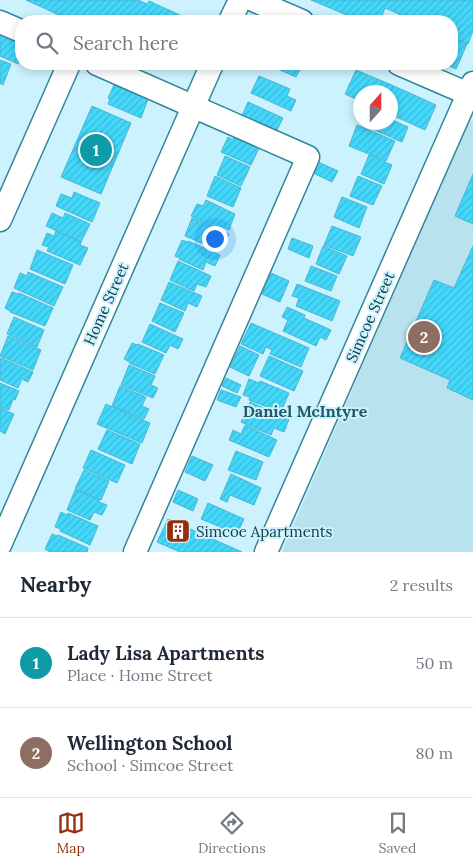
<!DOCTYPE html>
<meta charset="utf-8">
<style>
:root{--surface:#fff;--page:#f6f6f7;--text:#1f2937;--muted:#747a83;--line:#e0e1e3;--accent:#952e0a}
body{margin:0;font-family:Lora,serif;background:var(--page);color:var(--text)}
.compass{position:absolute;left:353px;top:85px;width:45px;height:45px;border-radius:50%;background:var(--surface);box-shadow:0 2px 8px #0003;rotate:21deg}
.you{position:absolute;left:214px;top:238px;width:18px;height:18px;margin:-12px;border:4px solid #fff;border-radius:50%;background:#1a73e8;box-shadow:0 0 0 8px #1a73e833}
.badge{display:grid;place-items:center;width:32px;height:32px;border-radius:50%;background:var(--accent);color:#fff;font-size:16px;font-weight:700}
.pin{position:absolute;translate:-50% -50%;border:2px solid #fff;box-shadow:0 1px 5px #0006}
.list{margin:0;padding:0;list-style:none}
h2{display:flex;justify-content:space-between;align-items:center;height:65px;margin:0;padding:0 20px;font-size:21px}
h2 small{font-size:16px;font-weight:400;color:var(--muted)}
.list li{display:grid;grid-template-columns:32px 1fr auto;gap:15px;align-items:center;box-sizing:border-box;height:90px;padding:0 20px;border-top:1px solid var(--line)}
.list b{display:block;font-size:19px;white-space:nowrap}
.list p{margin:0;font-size:16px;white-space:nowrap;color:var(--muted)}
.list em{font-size:16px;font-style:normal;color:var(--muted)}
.icon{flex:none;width:28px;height:28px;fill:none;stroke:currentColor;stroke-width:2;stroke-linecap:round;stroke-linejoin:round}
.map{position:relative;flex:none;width:473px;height:552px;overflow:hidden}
.search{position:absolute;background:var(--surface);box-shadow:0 2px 8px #0003;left:15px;right:15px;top:15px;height:55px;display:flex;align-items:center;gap:12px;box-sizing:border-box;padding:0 18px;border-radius:20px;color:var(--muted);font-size:19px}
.sheet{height:245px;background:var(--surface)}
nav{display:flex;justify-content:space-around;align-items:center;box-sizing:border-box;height:70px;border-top:1px solid var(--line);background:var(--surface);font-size:14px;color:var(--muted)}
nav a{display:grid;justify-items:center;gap:2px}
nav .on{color:var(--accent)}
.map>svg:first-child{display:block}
</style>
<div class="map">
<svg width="473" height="552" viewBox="0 0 473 552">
<defs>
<pattern id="building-hatch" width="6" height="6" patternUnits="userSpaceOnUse" patternTransform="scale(1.25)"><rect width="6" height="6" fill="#43d8fb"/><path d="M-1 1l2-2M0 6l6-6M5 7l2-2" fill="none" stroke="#3abad9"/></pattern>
</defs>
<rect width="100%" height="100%" fill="#ccf2fd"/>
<!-- built -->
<polygon fill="#b8e2ee" points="469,120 473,122 473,552 282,552"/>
<!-- building -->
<g fill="url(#building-hatch)" stroke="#4ab6d1">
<polygon points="26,0 138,0 147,4 149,1 182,16 180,21 78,21 71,18 70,20"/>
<polygon points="311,0 473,0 473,31 468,44 452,37 452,21 415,21 385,8 380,21 361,21"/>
<polygon points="0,34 21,43 21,57 18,64 0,56"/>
<polygon points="452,38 467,44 456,69 445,64 452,64"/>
<polygon points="0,60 11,64 3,85 0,83"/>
<polygon points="266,64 303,64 296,77"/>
<polygon points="356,70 394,86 390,94 390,92 360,92 360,101 345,94"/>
<polygon points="259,76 290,89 287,96 296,100 291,111 251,93"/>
<polygon points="114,85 148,99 141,118 108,104 110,99 108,98"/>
<polygon points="394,86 436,105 425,130 390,114 390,94"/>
<polygon points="248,102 283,118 275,134 241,118"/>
<polygon points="92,106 131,123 101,194 61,177"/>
<polygon points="390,119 408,127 402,142 370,128 373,122 390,122"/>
<polygon points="357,125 395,141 386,161 349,146"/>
<polygon points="235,135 260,146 251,165 221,152 228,137 233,140"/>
<polygon points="369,155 392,165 384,184 361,174"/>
<polygon points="225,156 250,167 241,186 217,175"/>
<polygon points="318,162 338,171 332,182 313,173"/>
<polygon points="473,174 473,224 455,216"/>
<polygon points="215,176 241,188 233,207 207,196"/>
<polygon points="358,176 382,186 373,205 350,196"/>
<polygon points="74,192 100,203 92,222 56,206 61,194 72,198"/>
<polygon points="342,197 367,207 359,228 334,217"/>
<polygon points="206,200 235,214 229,230 220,226 219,229 191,216 197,204 203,206"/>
<polygon points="52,213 63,218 65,213 90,224 81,242 46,226"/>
<polygon points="192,218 229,234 224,245 215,241 213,248 185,236"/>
<polygon points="332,226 361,237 353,256 324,245"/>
<polygon points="56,231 81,242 80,245 88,248 80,265 47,251 49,247 42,245 47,233 54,236"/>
<polygon points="292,238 313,246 309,258 288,249"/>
<polygon points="182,240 187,242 188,241 220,255 215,266 206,262 203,270 179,259 180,258 175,256"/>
<polygon points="323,246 347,256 339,274 316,264"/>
<polygon points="473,246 473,400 447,388 450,380 400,358 434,280 454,288"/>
<polygon points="37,250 73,265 65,284 30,269"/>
<polygon points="178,261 211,276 206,287 197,284 194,291 170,280"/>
<polygon points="311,266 337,276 331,291 305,281"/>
<polygon points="28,272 63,287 54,306 14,288 20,273 27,276"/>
<polygon points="271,273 289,281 280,302 262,294"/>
<polygon points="169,282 202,296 197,307 188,303 185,311 161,300"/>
<polygon points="297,284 340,301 332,321 296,306 299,298 292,296"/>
<polygon points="12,292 18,294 19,293 53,308 45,326 10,312 10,311 5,308"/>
<polygon points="160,303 184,313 175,332 152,321"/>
<polygon points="287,307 305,315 304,318 331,330 326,340 320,337 316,346 283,331 288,320 282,317"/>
<polygon points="14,317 44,330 37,347 7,334"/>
<polygon points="251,323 309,348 301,367 270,354 272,350 266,347 263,354 241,344"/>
<polygon points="150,324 183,339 178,349 170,345 166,353 142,342"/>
<polygon points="8,336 41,350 33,370 0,356"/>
<polygon points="132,343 137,345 138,344 164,355 155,374 129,363 130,362 124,359"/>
<polygon points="240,346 259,355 249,376 230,367"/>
<polygon points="269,356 303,371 294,391 260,376"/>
<polygon points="1,358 33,372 28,382 22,379 18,388 0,380 0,360"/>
<polygon points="129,365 155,376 151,385 158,388 153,398 121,385"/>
<polygon points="226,378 241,385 237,393 222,386"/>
<polygon points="249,379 259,383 260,381 289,393 281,412 249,400 250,397 243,395"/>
<polygon points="0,383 19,391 15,400 13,399 9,410 0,407"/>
<polygon points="120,386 146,397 142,406 149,409 144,419 112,406"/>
<polygon points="221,390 241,397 236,407 217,400"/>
<polygon points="250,402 289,419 284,432 274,428 271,435 241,422"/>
<polygon points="106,404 150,423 142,443 97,424"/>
<polygon points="0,408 14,414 5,434 0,431"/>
<polygon points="245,425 277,440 269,457 229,440 233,430 241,434"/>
<polygon points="107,430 140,444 132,464 98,449"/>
<polygon points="91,450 125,465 117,483 83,468"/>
<polygon points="236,451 263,462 256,480 228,470"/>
<polygon points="192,456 213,465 205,481 185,472"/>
<polygon points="84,470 109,481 101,500 75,489"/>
<polygon points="231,474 261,488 254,505 230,495 227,502 220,499"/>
<polygon points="75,490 99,500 99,502 107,505 102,515 94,512 90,520 67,510"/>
<polygon points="178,490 198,499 193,511 173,502"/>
<polygon points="208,503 244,519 237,534 201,519"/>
<polygon points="61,512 67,515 68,513 98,526 90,545 60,531 61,529 55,527"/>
<polygon points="168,519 242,552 180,552 157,542"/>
<polygon points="52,534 57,536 58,535 88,548 87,552 50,552 45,549"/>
</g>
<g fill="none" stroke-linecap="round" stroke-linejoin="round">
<defs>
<g id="minor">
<polyline points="253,0 302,21"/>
<polyline points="230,21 240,0"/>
<polyline points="0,22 21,31"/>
<polyline points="97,64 308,157 135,552"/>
<polyline points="399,64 473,96"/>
<polyline points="0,220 69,64"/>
<polyline points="0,545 212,64"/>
<polyline points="266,552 473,83"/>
</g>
</defs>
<!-- minor casing -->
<use href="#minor" stroke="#33869a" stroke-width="25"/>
<!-- minor -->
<use href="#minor" stroke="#fff" stroke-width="22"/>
</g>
<!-- icons -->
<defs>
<symbol id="building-square" viewBox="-11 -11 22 22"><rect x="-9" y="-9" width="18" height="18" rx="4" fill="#952e0a" stroke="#ccf2fd"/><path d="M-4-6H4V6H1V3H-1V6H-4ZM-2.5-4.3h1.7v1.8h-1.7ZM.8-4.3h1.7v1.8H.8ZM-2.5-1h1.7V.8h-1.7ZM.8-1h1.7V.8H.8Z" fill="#fff"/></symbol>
</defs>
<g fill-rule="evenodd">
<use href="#building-square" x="164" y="517" width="28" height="28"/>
</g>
<g text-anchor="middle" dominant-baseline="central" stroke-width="4" stroke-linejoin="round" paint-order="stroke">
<!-- street labels -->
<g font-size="15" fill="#12404b" stroke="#ccf2fd">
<text transform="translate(106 304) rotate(-66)">Home Street</text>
<text transform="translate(370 317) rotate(-66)">Simcoe Street</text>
</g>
<!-- poi labels -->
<g font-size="15" fill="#12404b" stroke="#ccf2fd" text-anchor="start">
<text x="196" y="531">Simcoe Apartments</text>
</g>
<!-- neighbourhood labels -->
<g font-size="16" font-weight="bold" fill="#205a68" stroke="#ccf2fd">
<text x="305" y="411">Daniel McIntyre</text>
</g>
</g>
</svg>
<svg class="compass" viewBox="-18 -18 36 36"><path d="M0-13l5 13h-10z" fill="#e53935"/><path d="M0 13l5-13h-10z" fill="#747a83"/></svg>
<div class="you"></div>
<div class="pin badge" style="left:96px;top:150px;background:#0f9aa8">1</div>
<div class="pin badge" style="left:424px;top:337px;background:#8d6e63">2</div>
<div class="search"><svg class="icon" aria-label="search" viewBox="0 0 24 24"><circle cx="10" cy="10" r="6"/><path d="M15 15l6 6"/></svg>Search here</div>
</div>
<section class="sheet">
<h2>Nearby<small>2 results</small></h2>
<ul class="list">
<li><span class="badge" style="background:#0f9aa8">1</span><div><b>Lady Lisa Apartments</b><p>Place · Home Street</p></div><em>50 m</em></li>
<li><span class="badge" style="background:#8d6e63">2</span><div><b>Wellington School</b><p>School · Simcoe Street</p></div><em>80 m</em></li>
</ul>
</section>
<nav>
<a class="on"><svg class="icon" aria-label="map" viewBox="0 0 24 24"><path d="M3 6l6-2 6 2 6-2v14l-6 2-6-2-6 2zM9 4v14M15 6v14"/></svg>Map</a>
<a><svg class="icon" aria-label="directions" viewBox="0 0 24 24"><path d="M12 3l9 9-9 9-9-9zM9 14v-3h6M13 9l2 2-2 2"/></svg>Directions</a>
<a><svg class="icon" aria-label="saved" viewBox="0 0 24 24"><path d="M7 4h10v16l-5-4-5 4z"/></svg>Saved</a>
</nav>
